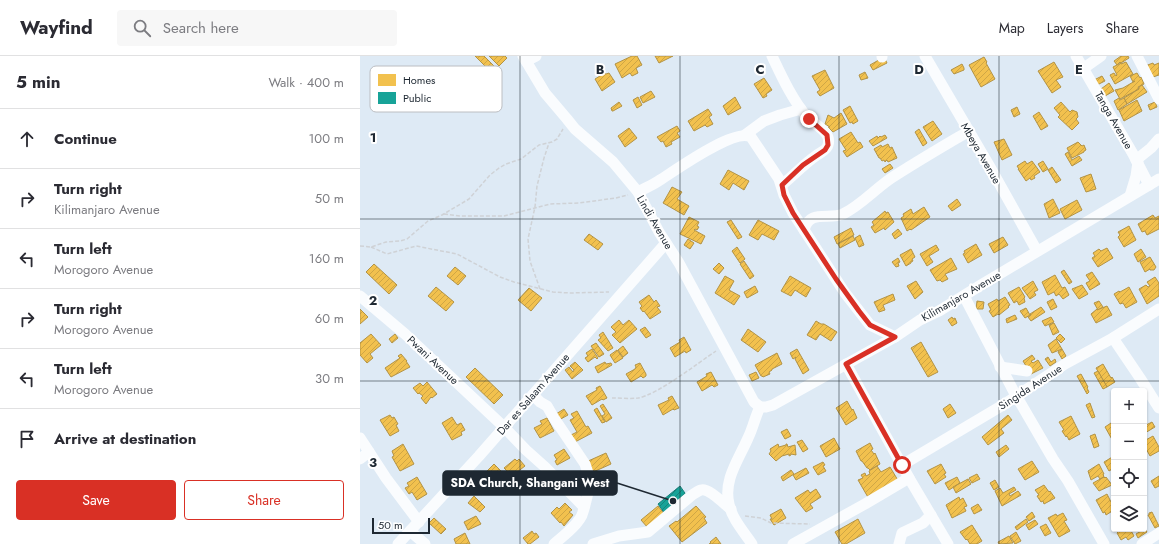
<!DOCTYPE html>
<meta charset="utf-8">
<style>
:root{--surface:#fff;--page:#f7f7f7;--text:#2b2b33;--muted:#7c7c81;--line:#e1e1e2;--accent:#d93025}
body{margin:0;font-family:Jost,sans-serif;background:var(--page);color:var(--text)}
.controls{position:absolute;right:12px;bottom:12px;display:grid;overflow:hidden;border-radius:4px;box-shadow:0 1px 3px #0004}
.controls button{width:36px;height:36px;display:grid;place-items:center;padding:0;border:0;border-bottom:1px solid var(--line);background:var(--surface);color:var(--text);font:20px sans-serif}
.scale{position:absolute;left:12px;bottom:10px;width:58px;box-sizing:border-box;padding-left:4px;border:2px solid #1e2832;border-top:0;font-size:11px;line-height:14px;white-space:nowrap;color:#1e2832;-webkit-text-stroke:3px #fff;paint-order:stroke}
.stop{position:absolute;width:12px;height:12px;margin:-9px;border:3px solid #d93025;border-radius:50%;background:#fff}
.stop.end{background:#d93025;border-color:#fff;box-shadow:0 1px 4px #0008}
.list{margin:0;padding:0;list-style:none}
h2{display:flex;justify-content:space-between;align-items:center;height:52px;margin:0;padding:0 16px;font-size:17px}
h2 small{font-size:13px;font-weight:400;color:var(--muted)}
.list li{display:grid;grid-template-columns:26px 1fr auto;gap:12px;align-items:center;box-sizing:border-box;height:60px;padding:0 16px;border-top:1px solid var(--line)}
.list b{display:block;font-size:15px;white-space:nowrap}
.list p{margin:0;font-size:13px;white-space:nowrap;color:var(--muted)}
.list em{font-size:13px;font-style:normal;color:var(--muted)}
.actions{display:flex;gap:8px;padding:12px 16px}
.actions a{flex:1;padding:9px 0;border:1px solid var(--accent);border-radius:4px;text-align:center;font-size:14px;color:var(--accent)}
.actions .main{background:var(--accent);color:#fff}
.icon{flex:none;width:22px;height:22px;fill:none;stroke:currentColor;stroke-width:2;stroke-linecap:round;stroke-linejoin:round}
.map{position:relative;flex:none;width:799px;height:488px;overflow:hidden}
header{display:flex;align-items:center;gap:24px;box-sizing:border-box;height:56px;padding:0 20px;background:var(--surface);border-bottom:1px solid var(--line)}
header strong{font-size:19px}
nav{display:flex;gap:22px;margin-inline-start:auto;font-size:14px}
.search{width:280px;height:36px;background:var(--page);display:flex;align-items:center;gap:10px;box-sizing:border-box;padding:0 14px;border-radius:4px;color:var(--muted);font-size:15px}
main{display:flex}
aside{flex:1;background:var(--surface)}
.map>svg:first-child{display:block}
</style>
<header>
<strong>Wayfind</strong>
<div class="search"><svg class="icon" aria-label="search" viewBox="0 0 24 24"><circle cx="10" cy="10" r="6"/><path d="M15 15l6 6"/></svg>Search here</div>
<nav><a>Map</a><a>Layers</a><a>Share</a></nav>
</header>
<main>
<aside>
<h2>5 min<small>Walk · 400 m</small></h2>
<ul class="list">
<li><svg class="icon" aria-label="ahead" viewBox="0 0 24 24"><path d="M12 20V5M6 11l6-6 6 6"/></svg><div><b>Continue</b></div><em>100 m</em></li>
<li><svg class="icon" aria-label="right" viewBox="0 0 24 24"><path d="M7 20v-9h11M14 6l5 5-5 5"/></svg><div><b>Turn right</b><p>Kilimanjaro Avenue</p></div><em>50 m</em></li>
<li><svg class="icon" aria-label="left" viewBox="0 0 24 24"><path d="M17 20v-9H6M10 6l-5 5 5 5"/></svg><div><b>Turn left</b><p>Morogoro Avenue</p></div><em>160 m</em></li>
<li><svg class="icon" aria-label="right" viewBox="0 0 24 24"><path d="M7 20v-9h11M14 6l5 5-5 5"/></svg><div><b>Turn right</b><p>Morogoro Avenue</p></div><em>60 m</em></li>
<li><svg class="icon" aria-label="left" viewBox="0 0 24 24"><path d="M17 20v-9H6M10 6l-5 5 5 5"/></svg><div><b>Turn left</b><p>Morogoro Avenue</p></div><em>30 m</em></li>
<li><svg class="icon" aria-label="arrive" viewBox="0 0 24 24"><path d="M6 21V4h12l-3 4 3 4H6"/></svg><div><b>Arrive at destination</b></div></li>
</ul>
<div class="actions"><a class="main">Save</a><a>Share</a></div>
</aside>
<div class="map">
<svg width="799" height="488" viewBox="0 0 799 488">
<defs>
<pattern id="homes-hatch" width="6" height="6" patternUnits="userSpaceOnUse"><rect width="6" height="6" fill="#f2c14e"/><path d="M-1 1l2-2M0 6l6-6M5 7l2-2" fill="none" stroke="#cfa645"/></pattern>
<pattern id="public-hatch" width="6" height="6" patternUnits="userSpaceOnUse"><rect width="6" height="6" fill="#17a398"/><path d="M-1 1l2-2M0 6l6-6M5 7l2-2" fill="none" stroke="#14857d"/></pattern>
</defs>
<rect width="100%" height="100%" fill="#deeaf5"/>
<!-- homes -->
<g fill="url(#homes-hatch)" stroke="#b29346">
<polygon points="115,0 124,0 136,12 131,16"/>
<polygon points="129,0 145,0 147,2 139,10"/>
<polygon points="272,0 277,0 282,9 276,12 278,17 272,20 270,17 262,22 255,8"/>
<polygon points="295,0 313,0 299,7"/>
<polygon points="761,0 768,0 769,2 761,7 760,6 757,9 754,5"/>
<polygon points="524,1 527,7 513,14 510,9"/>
<polygon points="624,1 627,6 626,7 635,23 621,31 609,9"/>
<polygon points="694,6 703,21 696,24 701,31 692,37 678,15"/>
<polygon points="766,6 773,18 755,28 750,19 754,17 756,20 757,19 753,11 761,7 761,8"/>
<polygon points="793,7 794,9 799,7 799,19 790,22 785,10"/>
<polygon points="602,8 604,12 604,14 594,18 591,14"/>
<polygon points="465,14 474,32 460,40 457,36 460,34 452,20"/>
<polygon points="505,16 508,22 501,24 499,19"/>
<polygon points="245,17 246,18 249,17 255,26 242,35 235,23"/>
<polygon points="777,17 780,22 781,21 784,28 778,31 779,33 760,43 755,34 763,32 775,25 773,26 770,20"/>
<polygon points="742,20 745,25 737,29 734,24"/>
<polygon points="404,22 412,34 406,38 407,40 403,42 394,28"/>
<polygon points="749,27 754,35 745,40 741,33"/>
<polygon points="782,29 787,36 767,48 764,42 779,33 779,31"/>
<polygon points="291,35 295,41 283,47 280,41"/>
<polygon points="278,41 282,49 277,52 273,44"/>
<polygon points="375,41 381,52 368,59 363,50"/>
<polygon points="759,42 760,44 764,42 767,48 758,54 754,45"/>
<polygon points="777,44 782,55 764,65 759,54"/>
<polygon points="259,46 262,50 253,55 252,55 251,52"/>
<polygon points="701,46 710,56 712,54 717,56 718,61 716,63 719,67 712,74 698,61 700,59 694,52"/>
<polygon points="795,46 797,51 790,54 788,49"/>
<polygon points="490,50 498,65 493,68 492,66 490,67 483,54"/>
<polygon points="657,51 660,58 654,61 651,54"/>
<polygon points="348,53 352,59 349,61 353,68 347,71 345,69 334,75 328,65"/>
<polygon points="679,56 688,70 681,74 673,60"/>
<polygon points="481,57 487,68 473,76 468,71 470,71 465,68 468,59 474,62"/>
<polygon points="573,65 582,78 572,85 563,71"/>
<polygon points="317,70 320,75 317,77 320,81 311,86 312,88 306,91 303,85 301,86 297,81"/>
<polygon points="269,72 277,82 265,91 258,80"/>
<polygon points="559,73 567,87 563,90 555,76"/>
<polygon points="491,76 498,87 500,86 503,91 487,101 483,95 486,94 479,83"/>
<polygon points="525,79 527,82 513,90 509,85 517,80 518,82 520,80 521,81"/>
<polygon points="644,83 652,99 642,104 634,86"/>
<polygon points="718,86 722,90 724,89 726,94 724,95 724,96 712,102 707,92"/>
<polygon points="528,88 530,92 532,91 537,102 528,106 527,104 525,106 524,104 522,105 520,102 519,102 514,93 521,89 522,91"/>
<polygon points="708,96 712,104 719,100 722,104 712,110 705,98"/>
<polygon points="665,105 667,108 672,105 680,116 674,120 675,122 671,124 670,122 666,125 658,113 659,113 657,110"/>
<polygon points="683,105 688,113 683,116 678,108"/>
<polygon points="530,108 533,112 525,117 522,113"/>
<polygon points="692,111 701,124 696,127 688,114"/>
<polygon points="368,114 389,125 384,134 373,127 369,134 360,128"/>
<polygon points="731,118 736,133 726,136 720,122"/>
<polygon points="312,131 322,136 317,143 329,150 324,159 303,147"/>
<polygon points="597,143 601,149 592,155 588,150"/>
<polygon points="693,143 700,157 689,162 684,148"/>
<polygon points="717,144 722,154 705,163 700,153"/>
<polygon points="564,151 570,161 551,174 550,173 547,175 541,162 544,160 543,158 551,153 553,158"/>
<polygon points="525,155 526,157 528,156 534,166 525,174 524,172 515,177 511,171 514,169 512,166"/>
<polygon points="793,159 795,162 799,160 799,173 787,179 785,175 782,176 778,168"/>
<polygon points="329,161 339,166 337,170 339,171 337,174 335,173 334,174 345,180 341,188 320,178"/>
<polygon points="371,164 382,181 378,183 367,166"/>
<polygon points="398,164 419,175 414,184 402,178 398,184 389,179"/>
<polygon points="769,170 776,184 764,191 758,181 760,179 758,176"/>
<polygon points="491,172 494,179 477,188 474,181"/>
<polygon points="538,173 542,178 535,183 532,178"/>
<polygon points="229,178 243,188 238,194 224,184"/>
<polygon points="500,179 504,189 499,191 495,182"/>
<polygon points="493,180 495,184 480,192 478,188"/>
<polygon points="643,181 648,189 634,197 629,188"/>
<polygon points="328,183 334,187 330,193 324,189"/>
<polygon points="616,188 622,199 608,207 603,198 605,197 604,195"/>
<polygon points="576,189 579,194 569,200 573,206 567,210 560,198"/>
<polygon points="377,191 385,203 380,207 372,195"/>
<polygon points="747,192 753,202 738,211 732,202 735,200 733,197 739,193 741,195"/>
<polygon points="551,193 555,201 552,203 553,205 551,206 551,207 546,210 540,199"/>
<polygon points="781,193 786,201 778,206 774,198"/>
<polygon points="790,201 796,211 794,214 790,214 790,213 785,216 780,206"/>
<polygon points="538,202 540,206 538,207 539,210 536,211 532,206"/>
<polygon points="591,202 597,213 585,218 588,223 582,226 580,224 577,225 570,214"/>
<polygon points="384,205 394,220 390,223 380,208"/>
<polygon points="359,207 364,212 359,218 353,213"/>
<polygon points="14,208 37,229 29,238 6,216"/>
<polygon points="95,211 106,220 98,229 87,220"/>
<polygon points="704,214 712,226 709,228 701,216"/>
<polygon points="732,216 740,228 730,234 726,227 730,225 726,219"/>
<polygon points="695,219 702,232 705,231 709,239 703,243 699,238 696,240 694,236 688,239 682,226"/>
<polygon points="365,220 374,225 369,234 380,240 374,249 355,237"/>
<polygon points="430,220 451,232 446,241 435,234 431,240 421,235"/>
<polygon points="795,221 799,227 799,240 787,248 779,233 786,229 788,231 790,230 787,226"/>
<polygon points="556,225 563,236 555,243 547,230"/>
<polygon points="673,225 678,234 674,236 676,239 670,243 662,232"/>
<polygon points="722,229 728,238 719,243 712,233"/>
<polygon points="395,230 398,236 387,242 384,236"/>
<polygon points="76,231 94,246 86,255 68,240"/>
<polygon points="659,231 665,241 664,242 665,246 659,249 657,245 654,247 648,237"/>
<polygon points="769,231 777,246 766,252 763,247 760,248 754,238 759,235 760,236"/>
<polygon points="169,232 182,242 171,255 158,244"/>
<polygon points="533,238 535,244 523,249 525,254 519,256 514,246"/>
<polygon points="289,239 294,246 296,244 300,250 297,251 301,256 290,263 284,255 283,256 280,252 282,250 279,246"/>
<polygon points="645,241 650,249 648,250 649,251 639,259 638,258 633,261 629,255 631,254 628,248 637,243 638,245"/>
<polygon points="693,243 697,251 691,254 687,246"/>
<polygon points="617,245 624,246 623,253 616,253"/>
<polygon points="739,245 743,251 738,254 734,247"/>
<polygon points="747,250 752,259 736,267 731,258 737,253 737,254"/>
<polygon points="681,251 685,256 671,265 668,261 671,259 670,258"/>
<polygon points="666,252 670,259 665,262 660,255"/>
<polygon points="0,253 8,261 0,268"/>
<polygon points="655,259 657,263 647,267 646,263"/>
<polygon points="592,261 593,263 595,262 597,267 592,270 588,264"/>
<polygon points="691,261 694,266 685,270 682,265"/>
<polygon points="259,264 263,269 269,264 277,273 260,287 252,279 256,276 251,271"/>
<polygon points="456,265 461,268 464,268 477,276 471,285 460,278 456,284 447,279"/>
<polygon points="694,267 699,276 693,279 689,269"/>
<polygon points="285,271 291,279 286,282 280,274"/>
<polygon points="388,273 406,286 398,296 381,284"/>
<polygon points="243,276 253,292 248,295 238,284 241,282 239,279"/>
<polygon points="11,278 21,289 10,298 13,302 7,307 0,299 0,287"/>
<polygon points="35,278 38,282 32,287 29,283"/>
<polygon points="700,278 705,283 701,287 696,282"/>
<polygon points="324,281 331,294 326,297 325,295 315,301 310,292 320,286 319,284"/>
<polygon points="696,283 702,293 692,297 688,289"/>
<polygon points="561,286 578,316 568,321 551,292"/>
<polygon points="236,287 244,298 239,301 231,290"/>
<polygon points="263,290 268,297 263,301 258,294"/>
<polygon points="232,293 238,302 237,303 235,301 228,306 225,302 228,300 226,297"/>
<polygon points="437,293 449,314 443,318 435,303 436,301 433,303 430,297"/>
<polygon points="702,293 706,300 702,303 698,296"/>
<polygon points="257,294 263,302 255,307 250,299"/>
<polygon points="417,297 422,308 412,313 412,314 409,316 410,318 403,321 402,320 401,320 395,309"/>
<polygon points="41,298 47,305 46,305 50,311 31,321 25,312 40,302 38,300"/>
<polygon points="672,299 675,303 671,305 673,307 678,304 683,312 671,318 663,305"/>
<polygon points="688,301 691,306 695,303 696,306 690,310 685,303"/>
<polygon points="215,306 223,314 212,323 205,314 209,311 213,316 214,314 210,310"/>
<polygon points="245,306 246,308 251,307 252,309 238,317 235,311"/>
<polygon points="280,307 286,318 286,320 283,322 281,320 271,326 266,318 275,313 276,311 275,309"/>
<polygon points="743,308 751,322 752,321 755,326 747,331 736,312"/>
<polygon points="115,312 143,339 134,348 106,321"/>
<polygon points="738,315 747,331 743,333 734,317"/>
<polygon points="351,316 358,329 354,331 352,329 342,335 337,326 347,320 346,318"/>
<polygon points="396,316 399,322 392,325 389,319"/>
<polygon points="721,318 728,331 727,332 729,336 727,338 717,320"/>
<polygon points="67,326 77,338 72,342 71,341 66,348 61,342 63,340 59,337 58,338 53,332 60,327 63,330"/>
<polygon points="240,330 247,342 243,344 242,343 232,349 226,340 237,334 236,332"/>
<polygon points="312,340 319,352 314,354 313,353 303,359 298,349 309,344 308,342"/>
<polygon points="487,345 492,354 493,353 497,362 486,369 476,352"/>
<polygon points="730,347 735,361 732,362 726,349"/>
<polygon points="243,348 252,362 246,366 242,360 245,358 240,350"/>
<polygon points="590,348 596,357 588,362 583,353"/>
<polygon points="237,352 245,366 242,367 234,354"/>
<polygon points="204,353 208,359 199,364 196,358"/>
<polygon points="217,355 226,371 228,370 232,377 215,386 211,379 217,376 210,364 214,362 211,358"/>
<polygon points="30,359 32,362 34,361 38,368 36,369 39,375 30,380 20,364"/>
<polygon points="648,359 652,364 641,373 644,377 628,389 622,381"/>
<polygon points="711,360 720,378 709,384 707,380 706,381 702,375 704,374 699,366"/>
<polygon points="92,361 97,369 101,367 105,374 101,376 102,379 92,384 82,367"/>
<polygon points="187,362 194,375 180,382 174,372 182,368 180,365"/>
<polygon points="754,365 754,387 745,371"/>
<polygon points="792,366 795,371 785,377 784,370"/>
<polygon points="427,373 431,380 425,383 421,376"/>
<polygon points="735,378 739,390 734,392 730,380"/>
<polygon points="793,380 799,391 799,395 790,400 784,389 784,385"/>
<polygon points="474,382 480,393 466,401 460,390"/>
<polygon points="442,384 448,393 443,396 437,386"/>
<polygon points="510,387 513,393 511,394 514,398 515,397 520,408 510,414 508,412 507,412 502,405 501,405 496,395"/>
<polygon points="43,388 54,408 40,415 32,401 34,400 32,395"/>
<polygon points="418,388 419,391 426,389 426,388 427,388 428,391 435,389 436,399 431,398 431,399 429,400 429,398 422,400 416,405 409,398 411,395 410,393"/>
<polygon points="646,389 649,393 639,401 636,396"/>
<polygon points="204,393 210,402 197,409 195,405 197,404 194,399"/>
<polygon points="246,397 251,408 231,417 226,406"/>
<polygon points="754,400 754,412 749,415 744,406"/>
<polygon points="155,403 157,405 159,403 165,410 152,420 144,412"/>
<polygon points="672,405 679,416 665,424 658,413"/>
<polygon points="463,406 465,409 463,410 466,415 458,419 453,411"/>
<polygon points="134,408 149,423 135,438 129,431 123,439 115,430 127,419 125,417"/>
<polygon points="581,408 586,417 584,418 586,421 575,428 567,415"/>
<polygon points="739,408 744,418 743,418 744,421 740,423 738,420 731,424 728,415"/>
<polygon points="517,410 521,416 530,411 539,426 509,443 498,424 503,422 501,419 505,417 506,420 510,418 509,415"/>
<polygon points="446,412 449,417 436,424 433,419"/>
<polygon points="431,414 434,418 423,425 421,421"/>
<polygon points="617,418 620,423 612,427 609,422"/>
<polygon points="799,420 799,430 795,432 791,425"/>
<polygon points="57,421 67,438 57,444 52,436 49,438 45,432 49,430 47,427"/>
<polygon points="597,421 600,427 589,434 585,427"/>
<polygon points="744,421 745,422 746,421 752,429 739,435 733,427"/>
<polygon points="608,423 611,428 596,437 593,431"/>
<polygon points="635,424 639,431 634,434 630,427"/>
<polygon points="684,429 689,436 690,435 695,442 684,448 683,445 681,446 677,440 679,439 675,434"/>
<polygon points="654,431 656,434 649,438 650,440 658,435 661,439 642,450 635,435 640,432 643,437"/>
<polygon points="456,433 461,441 450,448 453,452 446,456 435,442 448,434 450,437"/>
<polygon points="747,438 751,446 754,445 754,454 746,459 745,456 743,457 736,444"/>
<polygon points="114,440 125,451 120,456 108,447"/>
<polygon points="599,441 600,444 603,442 607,450 604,451 606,455 592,462 586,449"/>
<polygon points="205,447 212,454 209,456 213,459 204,470 201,466 200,467 191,457 197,451 199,453"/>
<polygon points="618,448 622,454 614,458 611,452"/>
<polygon points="298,450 305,459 288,472 281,464"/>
<polygon points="336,450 346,461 344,462 347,467 322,486 309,470 316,465 317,466"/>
<polygon points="421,453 426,462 414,469 410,463 412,463 410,459"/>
<polygon points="672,456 675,461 669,465 666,461"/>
<polygon points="792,456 799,470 795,472 788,459 789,459 789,457"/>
<polygon points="703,457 707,464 704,465 710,475 699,481 688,462 696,458 697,460"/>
<polygon points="116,460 121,468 108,474 104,466"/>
<polygon points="74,462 86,473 81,478 69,467"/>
<polygon points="498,463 505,477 486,488 482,488 475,476"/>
<polygon points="666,463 668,466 657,474 655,471"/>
<polygon points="675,464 678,468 669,474 666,469"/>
<polygon points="686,468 691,477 685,480 680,471"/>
<polygon points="612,469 622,485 617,488 610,488 607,483 606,484 600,476"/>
<polygon points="757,473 770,473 774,480 768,484 766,481 761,484 757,477 758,476"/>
<polygon points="785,473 787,476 778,482 776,478"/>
<polygon points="172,475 174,478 176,477 179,481 170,488 168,488 163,482"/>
<polygon points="656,476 661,485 655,488 650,480"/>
<polygon points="105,477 110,488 96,488 94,483"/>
<polygon points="649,480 653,487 639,488 638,486"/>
<polygon points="356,481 361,488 349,488 351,487 350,486"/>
</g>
<!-- public -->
<polygon fill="url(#public-hatch)" stroke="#197e79" points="320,430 327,440 305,458 298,448"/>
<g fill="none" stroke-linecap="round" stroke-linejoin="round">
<!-- path -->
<g stroke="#cfd2d6" stroke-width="1.5" stroke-dasharray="4 2" stroke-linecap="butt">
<polyline points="84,158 100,160 144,160 190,148 219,147 256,142 268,139"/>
<polyline points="0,190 11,191 26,186 40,185 47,183 68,165 82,159 109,143 130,119 139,112 146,108 161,103 179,89 192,86 197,83 203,73"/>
<polyline points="11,191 27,198 56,190 97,198 140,221 154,226 193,236 210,237 249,236"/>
<polyline points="180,233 170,205 168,183 175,151 177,130 184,102 189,87"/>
<path d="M 252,342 C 260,342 270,343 278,342 C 297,339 338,307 356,295"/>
<polyline points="385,460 401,462 411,467 450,468"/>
</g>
<!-- minor -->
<g stroke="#fafcfe" stroke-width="11">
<polyline points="163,0 185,37 207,63 215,73 253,106 278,136 299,176 319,207 394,346 400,351"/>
<path d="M 412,0 C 422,21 432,43 447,61 C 455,69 472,76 468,89 C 467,94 461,96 457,99 C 444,108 434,119 422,129"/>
<polyline points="565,0 630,111 677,195"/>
<polyline points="716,0 773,98 789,129"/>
<polyline points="777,0 799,43"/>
<polyline points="522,1 522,0"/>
<polyline points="166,5 176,0"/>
<polyline points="724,12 741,0"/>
<polyline points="385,79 404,65 420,59 441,53"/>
<polyline points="776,104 791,92 799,83"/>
<path d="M 278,136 C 285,132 293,129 300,124 C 316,114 374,72 391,81 L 419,123 L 424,139 L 433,157 L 485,237 L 510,269 L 535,281"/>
<polyline points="770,140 776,120 778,106"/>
<path d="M 444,174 C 449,153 469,164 483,158 C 501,149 514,134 530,123 C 556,106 582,91 609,75"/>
<path d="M 0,240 L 45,278 L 144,371 L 166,394 L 185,411 L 223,450 C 227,463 203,480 194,488"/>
<polyline points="604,240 654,336 693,403 708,425 744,488"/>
<polyline points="753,282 780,322 799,352"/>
<polyline points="486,308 549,422 588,488"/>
<polyline points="640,311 667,315"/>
<polyline points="173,339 180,346 187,350 194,362 225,408 229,420 228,437 224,453"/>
<polyline points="400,351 406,351 413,349 535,281 560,264 579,255 621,229 799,123"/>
<polyline points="0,382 26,422 59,466"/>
<polyline points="0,403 9,396"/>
<polyline points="542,409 643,349 705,308 753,282 799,253"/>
<polyline points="50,475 65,488"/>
<polyline points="38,488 119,400 306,187"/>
<path d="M 233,488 L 259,480 L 288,476 L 332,439 C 335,437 338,435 341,434 C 349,432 364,448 371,453"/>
<path d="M 392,488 C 384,476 372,463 369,448 C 363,424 379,403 388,382 C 393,372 395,361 400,351"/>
<polyline points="433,488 505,448 549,422"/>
<polyline points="539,488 542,477 563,467 571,459"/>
<polyline points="782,488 799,477"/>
</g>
</g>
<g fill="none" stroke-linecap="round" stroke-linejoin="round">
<!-- route -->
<polyline stroke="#d93025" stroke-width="5" points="449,63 467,79 468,89 465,94 443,109 422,129 424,139 433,157 476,223 499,255 510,269 535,281 486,308 542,409"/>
</g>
<!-- grid -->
<path fill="none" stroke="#1e2832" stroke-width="1" stroke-opacity="0.55" d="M 160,0 L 160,488M 320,0 L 320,488M 479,0 L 479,488M 639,0 L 639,488M 0,163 L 799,163M 0,325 L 799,325"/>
<g text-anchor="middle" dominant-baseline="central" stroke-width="4" stroke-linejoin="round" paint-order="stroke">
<!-- street labels -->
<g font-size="11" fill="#1e2832" stroke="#fff">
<text transform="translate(754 64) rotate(60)">Tanga Avenue</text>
<text transform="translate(621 97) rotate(60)">Mbeya Avenue</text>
<text transform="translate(295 166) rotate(60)">Lindi Avenue</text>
<text transform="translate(601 240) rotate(-30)">Kilimanjaro Avenue</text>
<text transform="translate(73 304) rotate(43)">Pwani Avenue</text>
<text transform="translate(670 331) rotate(-33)">Singida Avenue</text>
<text transform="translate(173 338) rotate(-49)">Dar es Salaam Avenue</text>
</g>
</g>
<!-- legend -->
<rect x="10" y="10" width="132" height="46" rx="6" fill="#fff" stroke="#bcbec2" stroke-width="1"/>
<rect x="18" y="18" width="18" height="12" fill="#f2c14e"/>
<rect x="18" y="36" width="18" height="12" fill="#17a398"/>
<g font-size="11" fill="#1e2832">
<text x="43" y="28">Homes</text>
<text x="43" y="46">Public</text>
</g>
<g font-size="13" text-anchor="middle" font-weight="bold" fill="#1e2832" stroke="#fff" stroke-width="4" stroke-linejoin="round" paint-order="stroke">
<text x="240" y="18">B</text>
<text x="400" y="18">C</text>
<text x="559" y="18">D</text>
<text x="719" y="18">E</text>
<text x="13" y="86">1</text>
<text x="13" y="249">2</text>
<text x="13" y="411">3</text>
</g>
<!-- callouts -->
<path fill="none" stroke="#1e2832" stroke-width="1.5" d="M313 445L257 427"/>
<circle fill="#1e2832" stroke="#fff" stroke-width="1.5" cx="313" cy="445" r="4"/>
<rect fill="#1e2832" stroke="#1e2832" stroke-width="1.5" x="83" y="415" width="174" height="24" rx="4"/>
<g font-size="12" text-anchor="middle" font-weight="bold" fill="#fff">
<text x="170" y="431">SDA Church, Shangani West</text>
</g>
</svg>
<div class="controls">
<button>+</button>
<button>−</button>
<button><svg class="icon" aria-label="locate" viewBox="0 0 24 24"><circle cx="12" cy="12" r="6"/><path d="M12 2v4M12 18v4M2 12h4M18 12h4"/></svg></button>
<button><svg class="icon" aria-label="layers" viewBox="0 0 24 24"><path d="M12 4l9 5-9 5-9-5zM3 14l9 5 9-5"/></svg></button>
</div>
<div class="scale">50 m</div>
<div class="stop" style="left:542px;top:409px"></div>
<div class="stop end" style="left:449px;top:63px"></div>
</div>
</main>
